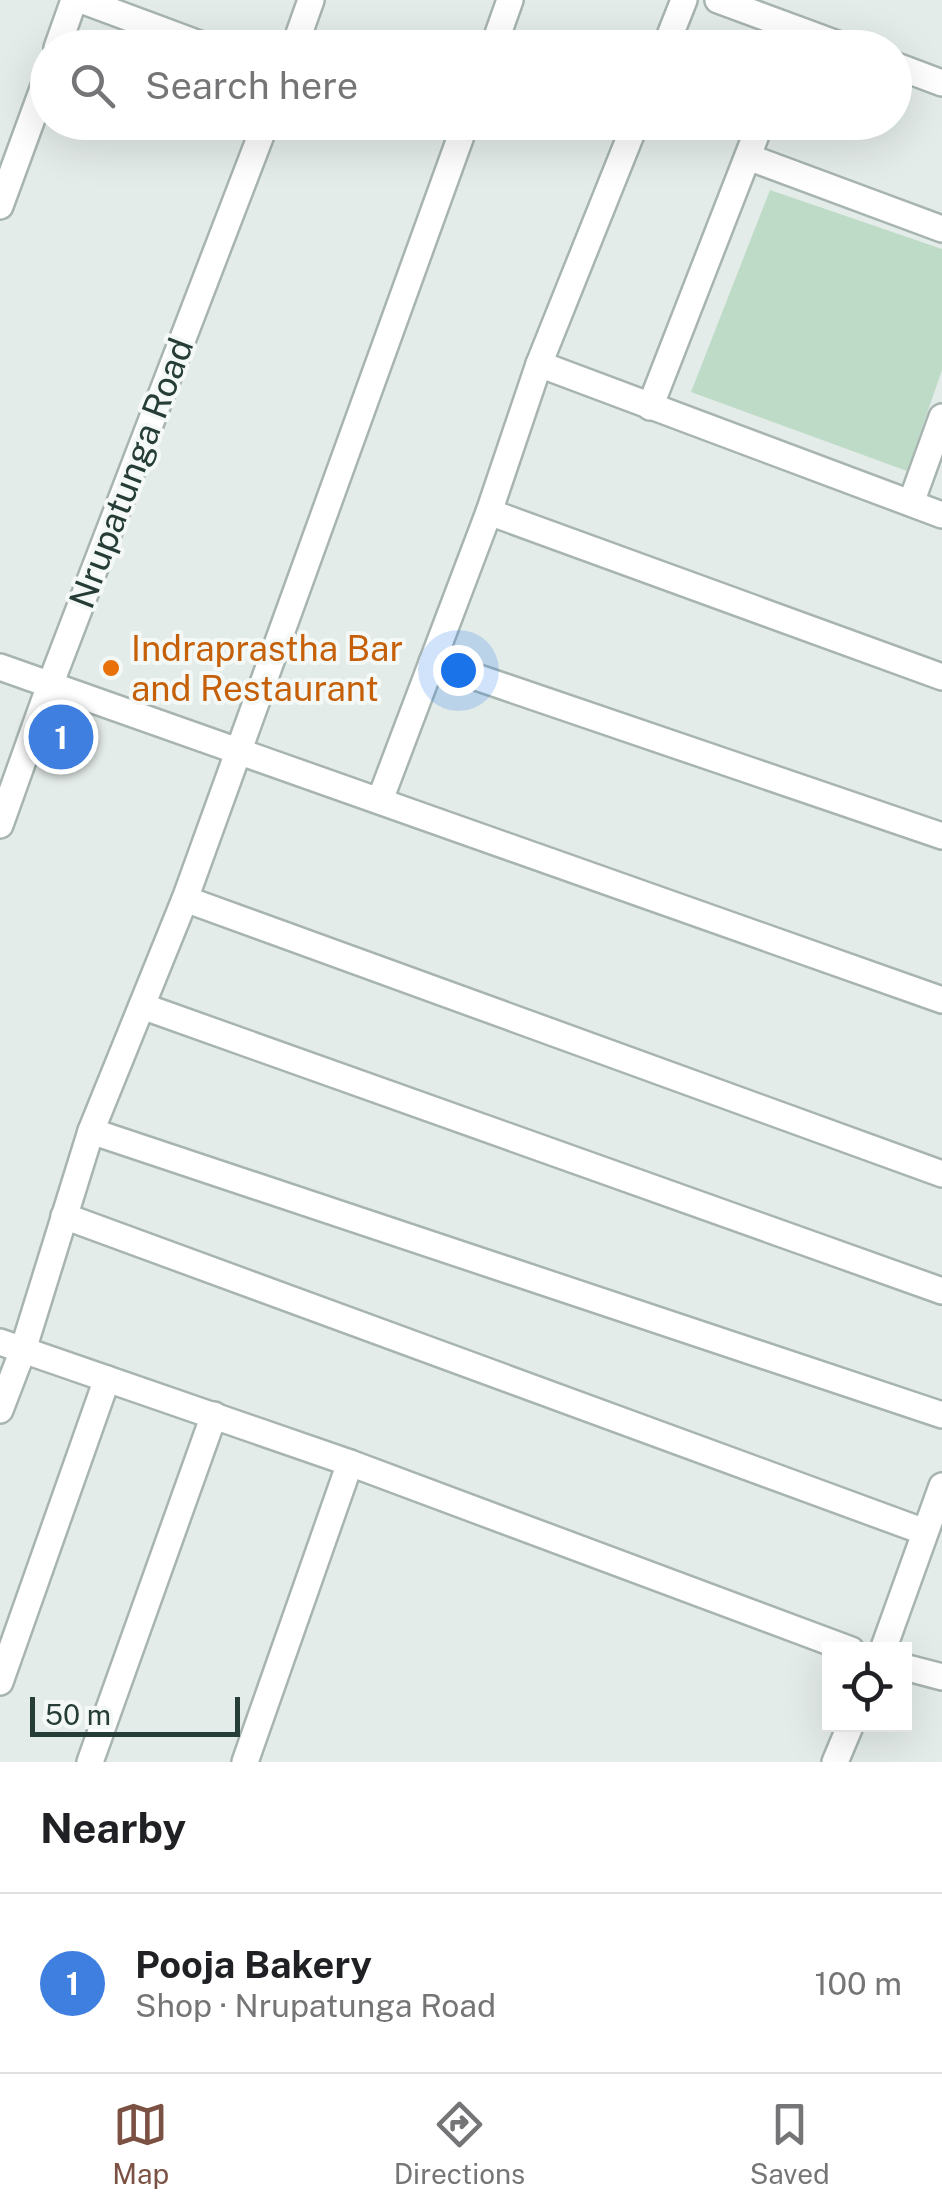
<!DOCTYPE html>
<meta charset="utf-8">
<style>
:root{--surface:#fff;--page:#f2f2f2;--text:#202124;--muted:#757577;--line:#e0e0e0;--accent:#7a5142}
body{margin:0;font-family:"Public Sans",sans-serif;background:var(--page);color:var(--text)}
.controls{position:absolute;right:30px;bottom:30px;display:grid;overflow:hidden;border-radius:0px;box-shadow:0 10px 40px #0002}
.controls button{width:90px;height:90px;display:grid;place-items:center;padding:0;border:0;border-bottom:2px solid var(--line);background:var(--surface);color:var(--text);font:50px sans-serif}
.scale{position:absolute;left:30px;bottom:25px;width:210px;box-sizing:border-box;padding-left:10px;border:5px solid #253c37;border-top:0;font-size:28px;line-height:35px;white-space:nowrap;color:#253c37;-webkit-text-stroke:8px #f4f9f7;paint-order:stroke}
.you{position:absolute;left:458px;top:670px;width:35px;height:35px;margin:-25px;border:8px solid #fff;border-radius:50%;background:#1a73e8;box-shadow:0 0 0 15px #1a73e833}
.badge{display:grid;place-items:center;width:65px;height:65px;border-radius:50%;background:var(--accent);color:#fff;font-size:32px;font-weight:700}
.pin{position:absolute;translate:-50% -50%;border:5px solid #fff;box-shadow:0 2px 10px #0006}
.list{margin:0;padding:0;list-style:none}
h2{display:flex;justify-content:space-between;align-items:center;height:130px;margin:0;padding:0 40px;font-size:42px}
h2 small{font-size:32px;font-weight:400;color:var(--muted)}
.list li{display:grid;grid-template-columns:65px 1fr auto;gap:30px;align-items:center;box-sizing:border-box;height:180px;padding:0 40px;border-top:2px solid var(--line)}
.list b{display:block;font-size:38px;white-space:nowrap}
.list p{margin:0;font-size:32px;white-space:nowrap;color:var(--muted)}
.list em{font-size:32px;font-style:normal;color:var(--muted)}
.icon{flex:none;width:55px;height:55px;fill:none;stroke:currentColor;stroke-width:2;stroke-linecap:round;stroke-linejoin:round}
.map{position:relative;flex:none;width:942px;height:1762px;overflow:hidden}
.search{position:absolute;background:var(--surface);box-shadow:0 10px 40px #0002;left:30px;right:30px;top:30px;height:110px;display:flex;align-items:center;gap:25px;box-sizing:border-box;padding:0 35px;border-radius:55px;color:var(--muted);font-size:38px}
.sheet{height:310px;background:var(--surface)}
nav{display:flex;justify-content:space-around;align-items:center;box-sizing:border-box;height:140px;border-top:2px solid var(--line);background:var(--surface);font-size:28px;color:var(--muted)}
nav a{display:grid;justify-items:center;gap:5px}
nav .on{color:var(--accent)}
.map>svg:first-child{display:block}
</style>
<div class="map">
<svg width="942" height="1762" viewBox="0 0 942 1762">
<rect width="100%" height="100%" fill="#e4ece9"/>
<!-- green -->
<polygon fill="#bedbc7" points="770,190 942,249 942,370 907,471 691,392"/>
<g fill="none" stroke-linecap="round" stroke-linejoin="round">
<defs>
<g id="street">
<polyline points="81,0 210,48"/>
<polyline points="718,0 848,48"/>
<polyline points="57,48 74,0"/>
<polyline points="294,48 311,0"/>
<polyline points="493,48 510,0"/>
<polyline points="665,48 684,0"/>
<polyline points="894,65 942,83"/>
<polyline points="748,157 942,229"/>
<polyline points="0,206 48,75"/>
<polyline points="539,364 942,515"/>
<polyline points="650,407 761,122"/>
<polyline points="911,503 942,417"/>
<polyline points="489,512 942,677"/>
<polyline points="432,662 942,836"/>
<polyline points="0,667 942,1000"/>
<polyline points="380,800 489,512 539,364 636,122"/>
<polyline points="0,825 50,685 266,122"/>
<polyline points="185,899 942,1174"/>
<polyline points="142,1006 942,1291"/>
<polyline points="91,1131 942,1415"/>
<polyline points="64,1216 925,1532"/>
<polyline points="0,1342 350,1463 851,1650"/>
<polyline points="0,1410 23,1350 91,1131 185,899 466,122"/>
<polyline points="883,1650 942,1486"/>
<polyline points="904,1667 942,1677"/>
<polyline points="0,1682 107,1379"/>
<polyline points="90,1762 214,1415"/>
<polyline points="245,1762 350,1463"/>
<polyline points="835,1762 851,1724"/>
</g>
</defs>
<!-- street casing -->
<use href="#street" stroke="#a7b4b0" stroke-width="30"/>
<!-- street -->
<use href="#street" stroke="#fff" stroke-width="25"/>
</g>
<!-- markers -->
<circle fill="#e8710a" stroke="#f4f9f7" stroke-width="4" cx="111" cy="668" r="10"/>
<g text-anchor="middle" dominant-baseline="central" stroke-width="8" stroke-linejoin="round" paint-order="stroke">
<!-- street labels -->
<g font-size="35" fill="#253c37" stroke="#f4f9f7">
<text transform="translate(131 473) rotate(-69)">Nrupatunga Road</text>
</g>
<!-- food labels -->
<g font-size="35" fill="#c56008" stroke="#f4f9f7" text-anchor="start">
<text x="131" y="648">Indraprastha Bar<tspan x="131" dy="40">and Restaurant</tspan></text>
</g>
</g>
</svg>
<div class="controls">
<button><svg class="icon" aria-label="locate" viewBox="0 0 24 24"><circle cx="12" cy="12" r="6"/><path d="M12 2v4M12 18v4M2 12h4M18 12h4"/></svg></button>
</div>
<div class="scale">50 m</div>
<div class="you"></div>
<div class="pin badge" style="left:61px;top:737px;background:#3f7fe0">1</div>
<div class="search"><svg class="icon" aria-label="search" viewBox="0 0 24 24"><circle cx="10" cy="10" r="6"/><path d="M15 15l6 6"/></svg>Search here</div>
</div>
<section class="sheet">
<h2>Nearby<small></small></h2>
<ul class="list">
<li><span class="badge" style="background:#3f7fe0">1</span><div><b>Pooja Bakery</b><p>Shop · Nrupatunga Road</p></div><em>100 m</em></li>
</ul>
</section>
<nav>
<a class="on"><svg class="icon" aria-label="map" viewBox="0 0 24 24"><path d="M3 6l6-2 6 2 6-2v14l-6 2-6-2-6 2zM9 4v14M15 6v14"/></svg>Map</a>
<a><svg class="icon" aria-label="directions" viewBox="0 0 24 24"><path d="M12 3l9 9-9 9-9-9zM9 14v-3h6M13 9l2 2-2 2"/></svg>Directions</a>
<a><svg class="icon" aria-label="saved" viewBox="0 0 24 24"><path d="M7 4h10v16l-5-4-5 4z"/></svg>Saved</a>
</nav>
